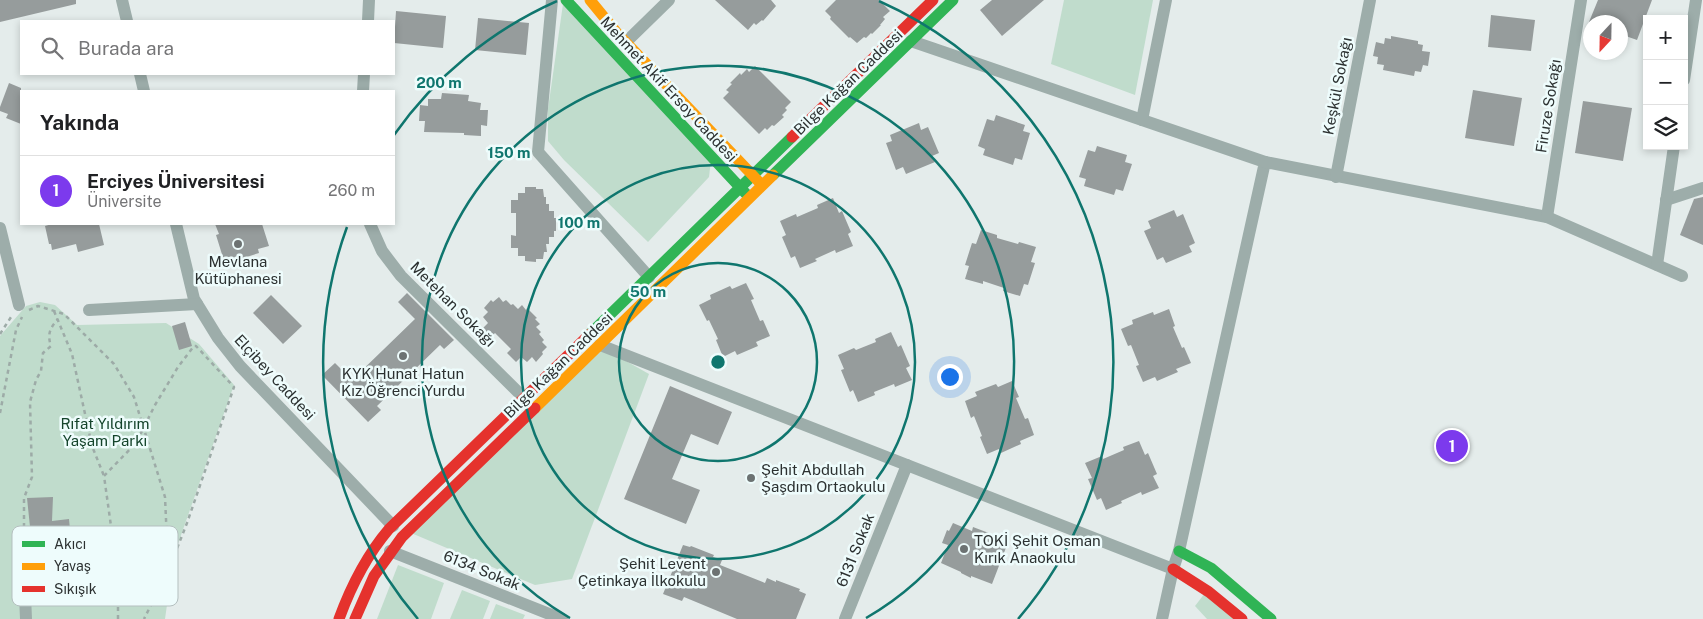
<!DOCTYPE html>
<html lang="tr">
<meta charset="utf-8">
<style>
:root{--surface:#fff;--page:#f6f6f6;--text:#202124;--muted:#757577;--line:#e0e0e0;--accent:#7c3aed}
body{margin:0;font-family:"Public Sans",sans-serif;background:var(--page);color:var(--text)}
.controls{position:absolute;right:15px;top:15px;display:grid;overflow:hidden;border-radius:0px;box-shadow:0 2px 8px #0003}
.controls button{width:45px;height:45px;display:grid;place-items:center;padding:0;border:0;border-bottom:1px solid var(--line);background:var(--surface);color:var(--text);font:25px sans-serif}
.compass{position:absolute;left:1583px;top:15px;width:45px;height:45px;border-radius:50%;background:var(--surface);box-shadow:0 2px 8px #0003;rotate:202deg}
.you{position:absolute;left:949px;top:376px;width:18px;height:18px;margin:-12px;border:4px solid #fff;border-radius:50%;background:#1a73e8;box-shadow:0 0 0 8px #1a73e833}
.badge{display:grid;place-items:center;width:32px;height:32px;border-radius:50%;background:var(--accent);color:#fff;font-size:16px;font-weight:700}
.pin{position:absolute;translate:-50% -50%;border:2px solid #fff;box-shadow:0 1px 5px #0006}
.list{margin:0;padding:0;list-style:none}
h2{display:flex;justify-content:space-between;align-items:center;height:65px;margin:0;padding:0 20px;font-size:21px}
h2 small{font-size:16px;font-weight:400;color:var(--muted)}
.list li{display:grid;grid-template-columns:32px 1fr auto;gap:15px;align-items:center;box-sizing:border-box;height:70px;padding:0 20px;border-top:1px solid var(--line)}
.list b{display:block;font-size:19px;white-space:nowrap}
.list p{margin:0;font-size:16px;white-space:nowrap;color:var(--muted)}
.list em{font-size:16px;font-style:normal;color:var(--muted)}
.icon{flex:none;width:28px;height:28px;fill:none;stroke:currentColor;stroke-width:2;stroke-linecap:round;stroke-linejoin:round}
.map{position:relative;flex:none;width:1703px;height:619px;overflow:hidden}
.search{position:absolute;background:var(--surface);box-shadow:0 2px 8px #0003;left:20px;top:20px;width:375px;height:55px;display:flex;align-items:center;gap:12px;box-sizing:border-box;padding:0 18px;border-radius:0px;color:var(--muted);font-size:19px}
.panel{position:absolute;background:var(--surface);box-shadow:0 2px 8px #0003;left:20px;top:90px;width:375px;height:135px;border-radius:0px}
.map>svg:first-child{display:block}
</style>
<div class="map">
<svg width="1703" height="619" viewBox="0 0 1703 619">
<rect width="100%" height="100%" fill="#e4eceb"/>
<!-- green -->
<g fill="#c0dccc">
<polygon points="1064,0 1153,0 1135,95 1051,64"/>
<polygon points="563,4 711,160 709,177 648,242 564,160 548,141 548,109"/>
<polygon points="40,302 55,305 77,325 166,323 199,344 234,385 174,555 165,619 0,619 0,336 26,306"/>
<polygon points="603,348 649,374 572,579 535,585 411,533"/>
<polygon points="398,565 444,583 431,619 377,619"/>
<polygon points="462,590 490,601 483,619 450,619"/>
<polygon points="1205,593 1236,619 1207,619 1195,606"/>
<polygon points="496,604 525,615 523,619 490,619"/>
</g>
<!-- building -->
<g fill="#969c9c">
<polygon points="0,0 76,0 76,4 0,22"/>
<polygon points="715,0 771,0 776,6 763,21 762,20 756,25 754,23 748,30"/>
<polygon points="836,0 879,0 890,11 883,17 885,19 880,25 881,25 872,34 871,33 866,38 864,37 857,43 850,37 849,38 830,19 831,17 825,11"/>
<polygon points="992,0 1044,0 1002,36 980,10"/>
<polygon points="1598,0 1652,0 1637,40 1620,34 1620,22 1589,22"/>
<polygon points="396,11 446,16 443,48 394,43"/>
<polygon points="1491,15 1535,20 1531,51 1488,47"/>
<polygon points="478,18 529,23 526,55 475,50"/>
<polygon points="1391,36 1418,41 1418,44 1423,45 1422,51 1430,52 1428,66 1423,65 1421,72 1415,71 1414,76 1383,70 1384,65 1377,64 1378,57 1373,56 1376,42 1384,44 1385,38 1391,39"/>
<polygon points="755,66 791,102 785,108 787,110 782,115 784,117 774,126 772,125 767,130 765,128 759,134 723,98 729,92 726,90 732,84 730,83 740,73 741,75 747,69 749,72"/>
<polygon points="9,83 21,88 21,124 6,118 8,114 0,111 0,107"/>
<polygon points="1473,90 1522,98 1514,146 1465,138"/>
<polygon points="442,93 469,95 468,101 481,103 480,110 488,110 487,126 481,125 481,136 464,135 464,133 424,132 425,121 419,121 420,105 428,106 428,99 441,99"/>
<polygon points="1583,101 1632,108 1623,161 1575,153"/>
<polygon points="996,115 1025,125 1023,131 1030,133 1022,160 1015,158 1013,165 983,155 985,149 978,146 987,119 994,121"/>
<polygon points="919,123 921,130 928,127 939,153 932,156 935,162 906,174 903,167 896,170 886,143 892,141 890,135"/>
<polygon points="1097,146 1127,155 1125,162 1132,164 1123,191 1116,189 1114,195 1084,186 1086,179 1079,177 1088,150 1095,152"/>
<polygon points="525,187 536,187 536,189 543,189 544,197 546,197 546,204 549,204 549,211 554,211 554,218 556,218 556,231 554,231 554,237 549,237 549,244 546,244 547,252 544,252 543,259 536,259 536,262 525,261 525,256 518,256 518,248 511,248 511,235 516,236 516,213 511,213 511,200 518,200 518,193 525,193"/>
<polygon points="1703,197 1703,245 1680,235 1694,199"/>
<polygon points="833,198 839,213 842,211 851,232 848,234 853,246 836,253 835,250 815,259 817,261 800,268 795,256 791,258 782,237 786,235 780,221 796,214 797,217 818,208 817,205"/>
<polygon points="1174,210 1177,217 1183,214 1195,243 1189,246 1192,252 1166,263 1163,257 1157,260 1144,231 1151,228 1148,221"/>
<polygon points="52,224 99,224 104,245 78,252 76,244 52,250 51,244 49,244 45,226"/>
<polygon points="215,224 262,224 269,246 258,249 259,253 225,264 216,235 219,234"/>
<polygon points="981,230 997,235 997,238 1018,244 1019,242 1036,247 1031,262 1035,263 1028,285 1024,284 1020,296 1003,291 1004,288 983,281 983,284 965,279 969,266 965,265 972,243 976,244"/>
<polygon points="746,283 754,299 751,300 760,321 763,320 770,336 756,342 758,346 737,355 735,351 723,357 716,340 718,339 709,320 707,321 699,305 711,299 710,295 730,286 732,289"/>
<polygon points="407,293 454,340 444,349 440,345 377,406 381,410 368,422 322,375 335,363 352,380 415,319 398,302"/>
<polygon points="271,295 302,326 283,344 253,313"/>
<polygon points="499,297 503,302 506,300 511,305 513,304 518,309 522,305 526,310 527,308 537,318 535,319 540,324 536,327 541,332 539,334 544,340 542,342 547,347 542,352 543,354 536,362 532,357 527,362 521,357 516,362 507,353 511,349 495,333 491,337 483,328 488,323 483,317 488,312 484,308 491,300 493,302"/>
<polygon points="1169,309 1175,326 1173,327 1182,348 1184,347 1191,363 1176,369 1178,372 1157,381 1155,377 1143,382 1136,366 1139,365 1131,345 1128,346 1121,329 1133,324 1132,320 1153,312 1154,315"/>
<polygon points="185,322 192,346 179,350 172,326"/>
<polygon points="891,332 898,347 901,345 910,366 906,368 912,380 895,387 894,384 874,392 875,395 858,402 853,390 850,392 841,370 844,369 838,355 854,348 856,350 876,342 875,339"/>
<polygon points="1012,381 1019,397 1016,398 1025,419 1028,418 1034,435 1020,441 1021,444 1001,453 999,449 987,454 980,437 982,436 974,416 971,418 965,401 977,396 975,392 996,384 998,387"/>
<polygon points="670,386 732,412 718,445 691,434 672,479 700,490 686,524 624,499"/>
<polygon points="1139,441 1145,455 1148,453 1157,474 1153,476 1159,488 1142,495 1141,492 1121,501 1122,503 1106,510 1101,498 1097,500 1088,479 1092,478 1085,463 1102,456 1103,459 1124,450 1123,447"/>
<polygon points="53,497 52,521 69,519 73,562 34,565 27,498"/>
<polygon points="953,523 972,531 973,527 994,535 992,539 1007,545 992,584 971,576 971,578 961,573 961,572 941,563 948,545 942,543 947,530 949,531"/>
<polygon points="683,545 690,547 691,546 714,555 713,557 722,560 720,565 765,583 767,578 776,582 776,580 800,589 799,591 806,594 796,619 737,619 684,597 682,601 663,594"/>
</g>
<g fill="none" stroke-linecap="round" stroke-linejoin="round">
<!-- path -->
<g stroke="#9daba7" stroke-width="2.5" stroke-dasharray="4 4" stroke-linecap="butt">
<polyline points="29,310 38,306 64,314 114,364 134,397 165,497 167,541 166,573"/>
<polyline points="54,311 72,354 92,446 104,476"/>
<polyline points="0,334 13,314"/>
<polyline points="0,413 16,330 22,317"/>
<path d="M 24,559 L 24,498 L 32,477 L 30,402 L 36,380 L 41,371 L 43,353 L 51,346 C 47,334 50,328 58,319"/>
<polyline points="118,619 118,576 104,476 136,443 155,405 178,367 194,346 196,346 234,387 187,523 169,569 144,619"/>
</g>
<!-- street -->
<g stroke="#9dadaa" stroke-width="12">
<polyline points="122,0 127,21"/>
<polyline points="552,0 538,152 649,277"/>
<polyline points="368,21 369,0"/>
<polyline points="911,41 1265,162 1179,551 1173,569 1162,619"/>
<polyline points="626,42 669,0"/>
<polyline points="140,74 144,91"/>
<polyline points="1684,80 1696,0"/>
<polyline points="363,91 364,74"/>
<polyline points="1142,120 1166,0"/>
<polyline points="1265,162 1547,217 1682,276"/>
<polyline points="1336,177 1370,0"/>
<polyline points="1666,200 1703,188"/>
<polyline points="1547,217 1581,0"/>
<polyline points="176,224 194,299 218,338 240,366 393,526"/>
<polyline points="370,224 382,251 401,276 524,398"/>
<polyline points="0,228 19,305"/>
<polyline points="1657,265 1674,146"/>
<polyline points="89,310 197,304"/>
<polyline points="600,345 1173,569"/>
<polyline points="390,551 562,619"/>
<polyline points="24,571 26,619"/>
<polyline points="845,619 907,465"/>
</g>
<!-- fast -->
<g stroke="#30b455" stroke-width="11">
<polyline points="566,0 749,197"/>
<polyline points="773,175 953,0"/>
<polyline points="590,334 792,137"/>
<polyline points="1179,551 1211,568 1271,619"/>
</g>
<!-- slow -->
<g stroke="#ff9f0a" stroke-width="11">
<polyline points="590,0 617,33 760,183"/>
<polyline points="535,408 773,175"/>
</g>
<!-- jam -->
<g stroke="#e5322d" stroke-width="11">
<polyline points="792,137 933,0"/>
<polyline points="1173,569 1209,592 1242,619"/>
<path d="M 339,619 C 351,586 366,556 389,529 L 590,334"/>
<polyline points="355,619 374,576 402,537 535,408"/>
</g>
</g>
<!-- distance rings -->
<g fill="none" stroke="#0f766e" stroke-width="2.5">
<circle cx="718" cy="362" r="99"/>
<circle cx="718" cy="362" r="197"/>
<path d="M570 618A296 296 0 1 1 866 618"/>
<path d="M418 619A395 395 0 0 1 347 227M394 135A395 395 0 0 1 557 1M879 1A395 395 0 0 1 1018 619"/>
</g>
<!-- markers -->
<g fill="#6c7272" stroke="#eefcfc" stroke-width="2">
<circle cx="238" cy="244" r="5"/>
<circle cx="403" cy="356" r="5"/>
<circle cx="751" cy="478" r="5"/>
<circle cx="964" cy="549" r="5"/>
<circle cx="716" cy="572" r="5"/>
</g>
<g text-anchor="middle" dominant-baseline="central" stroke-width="5" stroke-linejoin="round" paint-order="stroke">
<!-- street labels -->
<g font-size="15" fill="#2c3131" stroke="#eefcfc">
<text transform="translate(848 82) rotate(-44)">Bilge Kağan Caddesi</text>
<text transform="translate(1337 86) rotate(-79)">Keşkül Sokağı</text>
<text transform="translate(669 89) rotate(47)">Mehmet Akif Ersoy Caddesi</text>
<text transform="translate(1548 106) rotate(-81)">Firuze Sokağı</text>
<text transform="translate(453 304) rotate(45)">Metehan Sokağı</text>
<text transform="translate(558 365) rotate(-44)">Bilge Kağan Caddesi</text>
<text transform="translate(275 377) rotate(47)">Elçibey Caddesi</text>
<text transform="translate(855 550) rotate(-68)">6131 Sokak</text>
<text transform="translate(482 570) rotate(22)">6134 Sokak</text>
</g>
<!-- poi labels -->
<g font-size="15" fill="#2c3131" stroke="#eefcfc">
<text x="238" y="261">Mevlana<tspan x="238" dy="17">Kütüphanesi</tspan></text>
<text x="403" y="373">KYK Hunat Hatun<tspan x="403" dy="17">Kız Öğrenci Yurdu</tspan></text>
<text x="761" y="469" text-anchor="start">Şehit Abdullah<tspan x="761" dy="17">Şaşdım Ortaokulu</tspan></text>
<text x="974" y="540" text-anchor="start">TOKİ Şehit Osman<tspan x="974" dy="17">Kırık Anaokulu</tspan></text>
<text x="706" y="563" text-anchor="end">Şehit Levent<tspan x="706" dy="17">Çetinkaya İlkokulu</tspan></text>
</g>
<!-- park labels -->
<g font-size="15" fill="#14442b" stroke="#eefcfc">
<text x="105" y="423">Rıfat Yıldırım<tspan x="105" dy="17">Yaşam Parkı</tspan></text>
</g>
</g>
<!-- legend -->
<rect x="12" y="526" width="166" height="80" rx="8" fill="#eefcfc" stroke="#b4bfbf" stroke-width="1"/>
<rect x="22" y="541" width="23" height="6" fill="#30b455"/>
<rect x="22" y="563" width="23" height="7" fill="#ff9f0a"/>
<rect x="22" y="586" width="23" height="6" fill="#e5322d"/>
<g font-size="14" fill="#2c3131">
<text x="54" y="549">Akıcı</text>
<text x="54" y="571">Yavaş</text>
<text x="54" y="594">Sıkışık</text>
</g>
<circle cx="718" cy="362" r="8" fill="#0f766e" stroke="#eefcfc" stroke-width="2.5"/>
<g font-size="15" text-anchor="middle" font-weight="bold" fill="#0f766e" stroke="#eefcfc" stroke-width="5" stroke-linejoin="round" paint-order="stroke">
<text x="439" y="88">200 m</text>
<text x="509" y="158">150 m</text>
<text x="579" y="228">100 m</text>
<text x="648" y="297">50 m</text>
</g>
</svg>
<div class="controls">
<button>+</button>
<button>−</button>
<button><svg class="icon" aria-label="layers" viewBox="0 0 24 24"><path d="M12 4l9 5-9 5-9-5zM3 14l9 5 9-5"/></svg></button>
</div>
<svg class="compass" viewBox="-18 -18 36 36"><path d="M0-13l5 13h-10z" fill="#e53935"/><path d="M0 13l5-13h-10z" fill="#757577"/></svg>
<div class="you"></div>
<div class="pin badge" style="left:1452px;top:446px">1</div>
<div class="search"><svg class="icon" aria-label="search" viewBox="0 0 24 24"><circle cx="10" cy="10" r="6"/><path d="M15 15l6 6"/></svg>Burada ara</div>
<section class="panel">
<h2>Yakında<small></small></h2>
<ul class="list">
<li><span class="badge">1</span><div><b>Erciyes Üniversitesi</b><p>Üniversite</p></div><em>260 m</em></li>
</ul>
</section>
</div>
